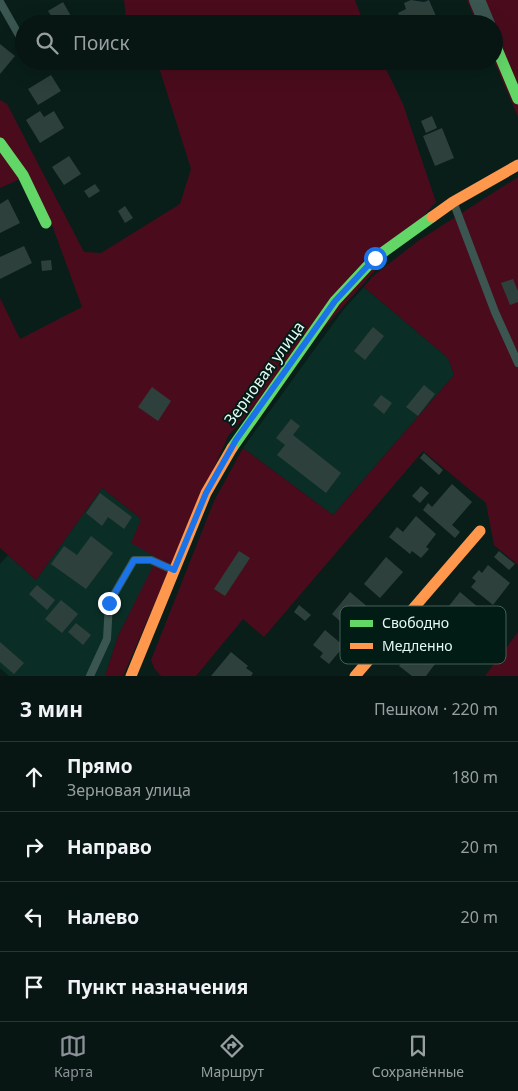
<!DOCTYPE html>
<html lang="ru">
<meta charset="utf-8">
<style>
:root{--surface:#071613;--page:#101f1c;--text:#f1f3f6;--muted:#989fa0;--line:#283533;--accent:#8c9099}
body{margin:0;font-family:"Noto Sans",sans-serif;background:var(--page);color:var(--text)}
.stop{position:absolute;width:15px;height:15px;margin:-11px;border:4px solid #1a73e8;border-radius:50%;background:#fff}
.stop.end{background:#1a73e8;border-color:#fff;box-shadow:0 1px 5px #0008}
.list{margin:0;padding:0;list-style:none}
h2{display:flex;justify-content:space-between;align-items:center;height:65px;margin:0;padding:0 20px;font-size:21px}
h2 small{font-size:16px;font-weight:400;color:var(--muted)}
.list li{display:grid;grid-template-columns:32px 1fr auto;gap:15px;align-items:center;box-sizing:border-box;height:70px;padding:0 20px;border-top:1px solid var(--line)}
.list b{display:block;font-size:19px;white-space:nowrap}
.list p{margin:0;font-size:16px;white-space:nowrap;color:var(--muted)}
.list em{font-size:16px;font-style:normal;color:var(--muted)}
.icon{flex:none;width:28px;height:28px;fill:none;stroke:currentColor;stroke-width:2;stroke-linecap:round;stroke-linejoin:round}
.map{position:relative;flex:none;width:518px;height:676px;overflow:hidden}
.search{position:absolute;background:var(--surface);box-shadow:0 5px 20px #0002;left:15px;right:15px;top:15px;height:55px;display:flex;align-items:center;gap:12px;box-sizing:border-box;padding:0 18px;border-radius:28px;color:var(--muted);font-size:19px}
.sheet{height:345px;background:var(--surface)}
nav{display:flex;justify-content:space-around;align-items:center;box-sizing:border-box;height:70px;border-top:1px solid var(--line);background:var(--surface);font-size:14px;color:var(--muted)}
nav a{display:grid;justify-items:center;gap:2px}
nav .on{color:var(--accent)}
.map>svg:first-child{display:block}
</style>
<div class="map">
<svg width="518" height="676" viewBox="0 0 518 676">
<rect width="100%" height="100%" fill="#091e19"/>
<!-- built -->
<g fill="#0a2e25">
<polygon points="364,287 448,358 454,375 333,515 243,448 344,309"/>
<polygon points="102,488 141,519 158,558 118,636 105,676 9,676 0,668 0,564 8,555 36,580"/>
</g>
<!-- green -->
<g fill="#4a0c1d">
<polygon points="124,0 355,0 364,24 131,24 126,17"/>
<polygon points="467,0 518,0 518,117 494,61 494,24 477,24"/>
<polygon points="157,61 382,61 403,104 436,202 228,436 123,676 105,676 118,636 157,558 131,543 141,519 102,488 36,580 0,548 0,298 20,339 82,307 52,225 20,179 0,188 0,100 7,104 84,252 101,253 180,204 191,169"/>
<polygon points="518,177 518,565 494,545 486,503 423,451 264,637 243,619 196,676 161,676 154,668 151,660 214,501 243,448 333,515 454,375 448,358 364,287 372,277 418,241"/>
<polygon points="518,632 518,676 485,676"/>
</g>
<!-- building -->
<g fill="#2e403b">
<polygon points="411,0 424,2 429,0 439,23 403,24 398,13 406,9 404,3"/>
<polygon points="63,2 75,23 74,24 56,24 48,11"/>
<polygon points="0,44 15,56 0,74"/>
<polygon points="51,75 61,91 38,105 28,89"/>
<polygon points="40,111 44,117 54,111 64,128 40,143 26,120"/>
<polygon points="432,116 437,128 426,133 421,121"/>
<polygon points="442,128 454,158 435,166 423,136"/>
<polygon points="69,156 81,174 64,185 52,167"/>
<polygon points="95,184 100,191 89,198 84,191"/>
<polygon points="8,199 20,223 0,233 0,204"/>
<polygon points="125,206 133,218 125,223 118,211"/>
<polygon points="24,246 32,263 0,279 0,257"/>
<polygon points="51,260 52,270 42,271 41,261"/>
<polygon points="513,279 518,291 518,302 510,305 501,283"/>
<polygon points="373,327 384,336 365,360 354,351"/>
<polygon points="424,385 435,394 418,416 406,407"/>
<polygon points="152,387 171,401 158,421 138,407"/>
<polygon points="381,395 392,403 384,414 373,405"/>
<polygon points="291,419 300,426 293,435 341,473 326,493 277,455 285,445 276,438"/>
<polygon points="424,453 443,470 439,475 420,458"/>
<polygon points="452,484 472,502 452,525 460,532 455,538 423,510 428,503 432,507"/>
<polygon points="421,486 429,493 420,503 412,496"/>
<polygon points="100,493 132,517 124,529 108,517 102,526 86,513"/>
<polygon points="416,516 436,534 426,547 429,549 421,558 412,551 410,554 389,537 397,527 403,532"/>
<polygon points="91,536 113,553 86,589 51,564 64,546 77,555"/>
<polygon points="239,551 250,558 225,596 214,589"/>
<polygon points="499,551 515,564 509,570 494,557"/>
<polygon points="386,557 403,572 380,598 364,584"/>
<polygon points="488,565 510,583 493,605 471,587 476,581 472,578 479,570 482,573"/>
<polygon points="37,585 55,600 47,610 29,594"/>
<polygon points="350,592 370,609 351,631 332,614"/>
<polygon points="460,592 479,608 464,627 445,611"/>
<polygon points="61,600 78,614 62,633 45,619"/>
<polygon points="299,605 311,615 305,621 294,612"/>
<polygon points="76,623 91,635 83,645 68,632"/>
<polygon points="325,630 344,646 329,664 320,657 323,653 313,645"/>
<polygon points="482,639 493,647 479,664 469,655"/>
<polygon points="0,642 24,663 14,674 0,662"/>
<polygon points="414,647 435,664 426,676 412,676 399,666"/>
<polygon points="231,652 248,666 246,668 253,673 251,676 211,676"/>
</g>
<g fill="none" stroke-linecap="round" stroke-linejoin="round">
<!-- lane -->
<g stroke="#3b5650" stroke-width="8">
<polyline points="0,2 24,44"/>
<polyline points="454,204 495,312 518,363"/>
<polyline points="90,676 107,639 109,603 134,560 151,560 173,570"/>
</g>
<!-- street -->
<polyline stroke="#3b5650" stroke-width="16" points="477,0 487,24"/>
<!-- fast -->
<g stroke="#63d668" stroke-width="11">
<polyline points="494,42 518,99"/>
<polyline points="0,143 23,175 46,223"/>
<polyline points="232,448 335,301 375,258 432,217"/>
</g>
<!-- slow -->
<g stroke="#ff974d" stroke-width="11">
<polyline points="432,217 453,202 518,165"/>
<polyline points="131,676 206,493 232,448"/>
<polyline points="355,676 480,531"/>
</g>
</g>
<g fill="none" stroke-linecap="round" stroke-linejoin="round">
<!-- route -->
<polyline stroke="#1a73e8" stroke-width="6" points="109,603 134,560 151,560 174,570 206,493 236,440 335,301 375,258"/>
</g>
<g text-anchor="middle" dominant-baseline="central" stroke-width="4" stroke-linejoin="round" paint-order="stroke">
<!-- street labels -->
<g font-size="16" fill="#e6faf4" stroke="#011c15">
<text transform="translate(264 373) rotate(-54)">Зерновая улица</text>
</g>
</g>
<!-- legend -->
<rect x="340" y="606" width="166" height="58" rx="8" fill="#011c15" stroke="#465f58" stroke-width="1"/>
<rect x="350" y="620" width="23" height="7" fill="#63d668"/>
<rect x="350" y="643" width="23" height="6" fill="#ff974d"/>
<g font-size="14" fill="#e6faf4">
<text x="382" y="628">Свободно</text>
<text x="382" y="651">Медленно</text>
</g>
</svg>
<div class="stop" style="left:375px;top:258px"></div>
<div class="stop end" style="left:109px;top:603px"></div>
<div class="search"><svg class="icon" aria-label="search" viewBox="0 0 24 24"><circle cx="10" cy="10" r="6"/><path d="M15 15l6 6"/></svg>Поиск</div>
</div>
<section class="sheet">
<h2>3 мин<small>Пешком · 220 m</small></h2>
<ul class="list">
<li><svg class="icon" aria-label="ahead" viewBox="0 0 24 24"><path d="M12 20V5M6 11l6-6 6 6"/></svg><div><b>Прямо</b><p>Зерновая улица</p></div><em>180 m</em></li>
<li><svg class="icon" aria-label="right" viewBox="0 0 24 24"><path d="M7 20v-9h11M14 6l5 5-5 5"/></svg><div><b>Направо</b></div><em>20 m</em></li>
<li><svg class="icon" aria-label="left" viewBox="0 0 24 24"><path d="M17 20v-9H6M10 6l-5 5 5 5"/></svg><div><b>Налево</b></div><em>20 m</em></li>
<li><svg class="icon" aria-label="arrive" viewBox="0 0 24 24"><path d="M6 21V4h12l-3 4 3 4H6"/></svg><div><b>Пункт назначения</b></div></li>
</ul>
</section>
<nav>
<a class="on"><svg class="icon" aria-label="map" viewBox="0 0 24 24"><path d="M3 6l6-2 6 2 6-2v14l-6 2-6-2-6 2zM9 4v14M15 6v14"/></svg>Карта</a>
<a><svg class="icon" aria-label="directions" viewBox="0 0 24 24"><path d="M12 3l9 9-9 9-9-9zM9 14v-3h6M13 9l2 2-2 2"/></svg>Маршрут</a>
<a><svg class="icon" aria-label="saved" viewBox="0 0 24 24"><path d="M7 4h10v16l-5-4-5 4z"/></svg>Сохранённые</a>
</nav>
